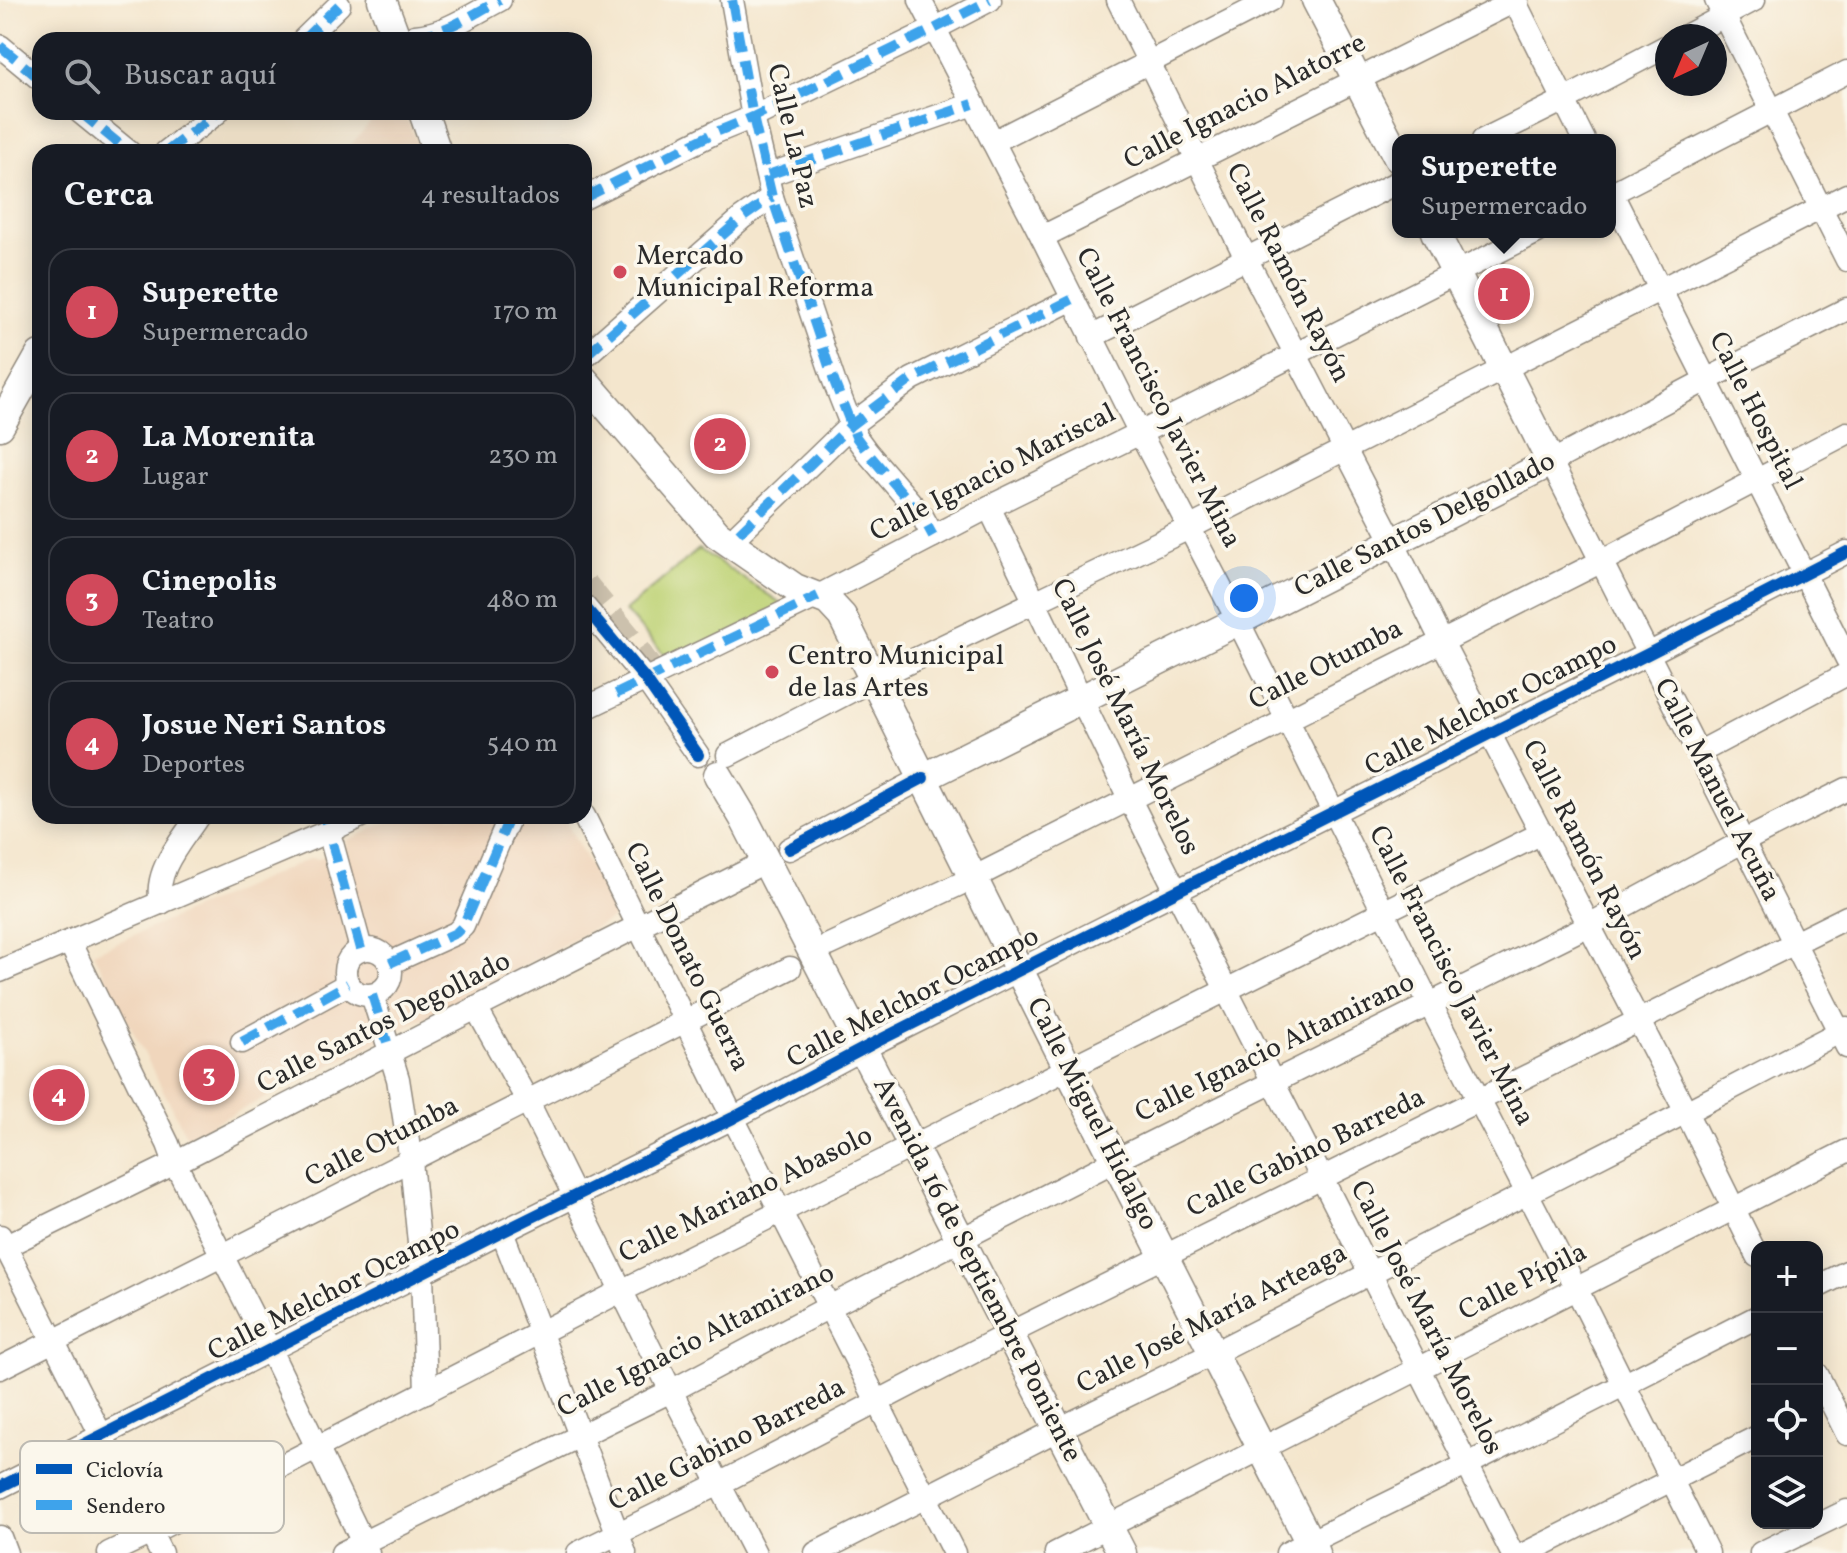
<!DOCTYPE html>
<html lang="es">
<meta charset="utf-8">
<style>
:root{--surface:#171b24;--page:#242831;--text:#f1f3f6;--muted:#9ea1a6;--line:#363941;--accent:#d1495b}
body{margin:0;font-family:Vollkorn,serif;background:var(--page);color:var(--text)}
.controls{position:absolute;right:24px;bottom:24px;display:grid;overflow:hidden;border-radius:16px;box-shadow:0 4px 20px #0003}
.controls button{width:72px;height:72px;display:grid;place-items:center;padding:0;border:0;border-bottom:2px solid var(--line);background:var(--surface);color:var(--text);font:40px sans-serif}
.compass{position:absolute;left:1655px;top:24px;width:72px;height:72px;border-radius:50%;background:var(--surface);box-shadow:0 4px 20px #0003;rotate:224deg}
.you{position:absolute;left:1244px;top:598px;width:28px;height:28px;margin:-20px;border:6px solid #fff;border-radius:50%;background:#1a73e8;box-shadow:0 0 0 12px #1a73e833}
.badge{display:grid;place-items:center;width:52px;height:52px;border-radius:50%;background:var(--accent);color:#fff;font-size:26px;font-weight:700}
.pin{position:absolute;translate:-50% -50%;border:4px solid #fff;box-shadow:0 2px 8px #0006}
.popup{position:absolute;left:1392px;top:134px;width:224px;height:104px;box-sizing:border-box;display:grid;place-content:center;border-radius:16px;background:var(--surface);filter:drop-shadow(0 2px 6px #0005);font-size:26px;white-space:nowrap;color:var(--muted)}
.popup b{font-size:30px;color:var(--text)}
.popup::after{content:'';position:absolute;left:50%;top:100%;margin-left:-16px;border:16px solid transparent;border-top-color:var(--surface)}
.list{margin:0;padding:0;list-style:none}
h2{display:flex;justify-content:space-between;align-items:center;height:104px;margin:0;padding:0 32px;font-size:34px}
h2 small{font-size:26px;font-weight:400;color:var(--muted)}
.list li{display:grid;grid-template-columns:52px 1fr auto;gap:24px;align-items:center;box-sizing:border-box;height:128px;margin:0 16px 16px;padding:0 16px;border:2px solid var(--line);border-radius:24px}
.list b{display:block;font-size:30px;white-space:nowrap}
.list p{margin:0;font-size:26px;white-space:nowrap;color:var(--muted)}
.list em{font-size:26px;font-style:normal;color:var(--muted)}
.icon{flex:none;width:44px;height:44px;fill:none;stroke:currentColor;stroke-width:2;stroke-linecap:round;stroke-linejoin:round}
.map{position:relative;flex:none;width:1847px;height:1553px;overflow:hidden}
.search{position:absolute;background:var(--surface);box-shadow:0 4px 20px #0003;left:32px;top:32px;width:560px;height:88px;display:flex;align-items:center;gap:20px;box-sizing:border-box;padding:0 28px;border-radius:24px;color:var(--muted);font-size:30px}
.panel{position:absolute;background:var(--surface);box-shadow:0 4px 20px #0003;left:32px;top:144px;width:560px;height:680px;border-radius:24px}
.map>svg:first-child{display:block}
</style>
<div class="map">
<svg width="1847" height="1553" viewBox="0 0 1847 1553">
<rect width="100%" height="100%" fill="#fbf7ec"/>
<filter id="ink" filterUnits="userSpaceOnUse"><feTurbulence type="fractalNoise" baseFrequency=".0125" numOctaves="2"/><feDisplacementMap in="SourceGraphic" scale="16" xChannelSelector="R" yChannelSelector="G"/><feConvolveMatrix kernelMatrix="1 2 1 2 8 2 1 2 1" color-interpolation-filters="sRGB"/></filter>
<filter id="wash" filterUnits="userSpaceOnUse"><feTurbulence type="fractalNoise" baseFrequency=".006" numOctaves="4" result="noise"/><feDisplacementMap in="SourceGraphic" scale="32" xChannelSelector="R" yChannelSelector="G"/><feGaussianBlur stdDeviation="1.8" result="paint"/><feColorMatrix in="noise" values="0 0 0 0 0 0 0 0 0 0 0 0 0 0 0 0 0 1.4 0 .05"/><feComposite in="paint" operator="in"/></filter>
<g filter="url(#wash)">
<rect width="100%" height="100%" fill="#f4e6cd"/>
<!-- built -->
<g fill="#f0d6bc">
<polygon points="379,112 405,112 420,152 345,152"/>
<polygon points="401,816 563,816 616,915 610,920 393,1034 187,1137 93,953 311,858 318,859 346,846 346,841"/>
</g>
<!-- green -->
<polygon fill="#bfd377" stroke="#757f51" stroke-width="2" points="699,549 796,613 680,673 625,611"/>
</g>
<g filter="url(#ink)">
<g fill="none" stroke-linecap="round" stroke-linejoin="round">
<!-- major-tunnel -->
<polyline stroke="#ccc1ad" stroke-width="28" stroke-dasharray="28 14" stroke-linecap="butt" points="584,585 626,636 658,683"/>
<defs>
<g id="minor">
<polyline points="732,0 753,117 772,197 834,381 856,437 867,452 922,516 933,536"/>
<polyline points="920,0 1042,237 1140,433 1238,621 1430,1005 1576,1288 1708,1553"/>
<polyline points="1118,0 1252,270 1393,542 1441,640 1686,1112 1757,1256"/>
<polyline points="1514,0 1584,140"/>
<polyline points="1716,0 1847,260"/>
<path d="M 415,36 C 445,34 473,14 500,0"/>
<polyline points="1686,36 1754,0"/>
<polyline points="303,40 339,5"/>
<polyline points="0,46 40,79"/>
<polyline points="80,112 129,152"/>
<polyline points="1483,140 1564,100 1667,46"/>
<polyline points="993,142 1271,0"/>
<polyline points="166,152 218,112"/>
<polyline points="768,175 973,104"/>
<polyline points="1610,190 1847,659"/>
<polyline points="1610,194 1847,72"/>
<polyline points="584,198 716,132 753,117 934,29 990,0"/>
<polyline points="1042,237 1517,0"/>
<polyline points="1847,309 1706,380 1551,462 1847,1047"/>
<polyline points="1091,337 1398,182"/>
<polyline points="586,355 742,218 772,197"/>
<polyline points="989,507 1129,798 1512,1553"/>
<polyline points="739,533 851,425 912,379 1073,299"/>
<polyline points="584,606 646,680 698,755"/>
<polyline points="584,709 818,596 989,507 1140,433 1537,232"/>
<polyline points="1698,753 1847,674"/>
<polyline points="728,755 874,679 1189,528 1847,195"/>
<polyline points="584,816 733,1118 954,1553"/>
<polyline points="332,843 361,949"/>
<polyline points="789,849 923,778"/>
<path d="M 161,903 C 153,871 182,841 198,816"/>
<polyline points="70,943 168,1144 175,1163 270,1350 368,1553"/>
<polyline points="829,945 973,878 1602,561 1847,433"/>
<circle cx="368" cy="972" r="23"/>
<polyline points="390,963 456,933 463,926 510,816"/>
<polyline points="0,971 329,831 361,816"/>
<polyline points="372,995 387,1042"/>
<polyline points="476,1008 527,1100 671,1391 755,1553"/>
<polyline points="242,1042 348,984"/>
<polyline points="390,1053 398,1079 411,1161 422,1274 426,1392"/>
<polyline points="502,1232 625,1553"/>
<polyline points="0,1236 161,1553"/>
<polyline points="0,1249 175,1163 476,1008 751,869"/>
<polyline points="1817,1287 1847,1272"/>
<polyline points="0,1368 790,968"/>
<polyline points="1817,1374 1847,1434"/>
<polyline points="0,1487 502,1232 733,1118 876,1042 1648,654 1847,552"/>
<polyline points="0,1537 6,1553"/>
<polyline points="109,1553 151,1533 621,1291 1542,833"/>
<polyline points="342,1553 671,1391 829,1307 1116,1160 1589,925 1742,842 1847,789"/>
<polyline points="578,1553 719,1484 1010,1333 1847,917"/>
<polyline points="816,1553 1059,1429 1214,1353 1686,1112 1847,1028"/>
<polyline points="1056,1553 1847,1151"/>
<polyline points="1287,1553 1466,1465 1757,1317"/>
<polyline points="1526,1553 1757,1437"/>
<polyline points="1761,1553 1847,1511"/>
</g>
<g id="major">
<polyline points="382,0 397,40"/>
<polyline points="1316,0 1398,158"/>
<polyline points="423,112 437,152"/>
<polyline points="584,380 717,534 795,588 828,601 842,616 1068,1068 1315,1553"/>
<polyline points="0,426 40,355"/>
<polyline points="718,775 743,817 1122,1553"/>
<polyline points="923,778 1238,621 1551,462 1435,232"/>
</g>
</defs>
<!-- minor casing -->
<use href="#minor" stroke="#90887c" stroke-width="25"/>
<!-- major casing -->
<use href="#major" stroke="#90887c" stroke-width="31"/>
<!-- minor -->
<use href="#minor" stroke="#fff" stroke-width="22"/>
<!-- major -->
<use href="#major" stroke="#fff" stroke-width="28"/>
<!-- quiet -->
<g stroke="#3ea3eb" stroke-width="10" stroke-dasharray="20 10" stroke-linecap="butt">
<polyline points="732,0 753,117 772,197 834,381 856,437 867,452 922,516 933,536"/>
<path d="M 415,36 C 445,34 473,14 500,0"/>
<polyline points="303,40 339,5"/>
<polyline points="0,46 40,79"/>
<polyline points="80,112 129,152"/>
<polyline points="166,152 218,112"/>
<polyline points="768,175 973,104"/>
<polyline points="584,198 716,132 753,117 934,29 990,0"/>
<polyline points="586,355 742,218 772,197"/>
<polyline points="739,533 851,425 912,379 1073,299"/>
<polyline points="616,694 818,596"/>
<polyline points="324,816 326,823"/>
<polyline points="332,843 361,949"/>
<polyline points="390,963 456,933 463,926 510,816"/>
<polyline points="372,995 387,1042"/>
<polyline points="242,1042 348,984"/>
</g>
<defs>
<g id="cycleway">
<polyline points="584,606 646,680 698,755"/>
<polyline points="789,849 923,778"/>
<polyline points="0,1487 502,1232 733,1118 876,1042 1648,654 1847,552"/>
</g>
</defs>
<!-- cycleway casing -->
<use href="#cycleway" stroke="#fbf7ec" stroke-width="17"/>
<!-- cycleway -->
<use href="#cycleway" stroke="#0057b8" stroke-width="12"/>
</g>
</g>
<!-- markers -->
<g fill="#d1495b" stroke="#fbf7ec" stroke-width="3">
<circle cx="620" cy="272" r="8"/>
<circle cx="772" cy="672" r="8"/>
</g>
<g text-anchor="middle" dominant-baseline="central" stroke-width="7" stroke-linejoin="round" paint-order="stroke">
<!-- street labels -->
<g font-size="28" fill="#2b2b2b" stroke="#fbf7ec">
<text transform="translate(1245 102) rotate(-27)">Calle Ignacio Alatorre</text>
<text transform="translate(792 136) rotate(77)">Calle La Paz</text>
<text transform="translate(1288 273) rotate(63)">Calle Ramón Rayón</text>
<text transform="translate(1158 398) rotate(63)">Calle Francisco Javier Mina</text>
<text transform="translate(1755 411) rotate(63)">Calle Hospital</text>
<text transform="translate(993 473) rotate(-27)">Calle Ignacio Mariscal</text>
<text transform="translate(1425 525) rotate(-27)">Calle Santos Delgollado</text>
<text transform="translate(1326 665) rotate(-27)">Calle Otumba</text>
<text transform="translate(1491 706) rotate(-27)">Calle Melchor Ocampo</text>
<text transform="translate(1125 717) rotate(64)">Calle José María Morelos</text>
<text transform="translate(1717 790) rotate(63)">Calle Manuel Acuña</text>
<text transform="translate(1584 850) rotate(63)">Calle Ramón Rayón</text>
<text transform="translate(687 957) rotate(64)">Calle Donato Guerra</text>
<text transform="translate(1451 976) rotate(63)">Calle Francisco Javier Mina</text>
<text transform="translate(913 998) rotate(-27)">Calle Melchor Ocampo</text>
<text transform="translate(384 1023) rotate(-27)">Calle Santos Degollado</text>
<text transform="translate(1275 1048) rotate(-26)">Calle Ignacio Altamirano</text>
<text transform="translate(1092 1114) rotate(63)">Calle Miguel Hidalgo</text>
<text transform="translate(382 1142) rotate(-27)">Calle Otumba</text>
<text transform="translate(1306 1153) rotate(-26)">Calle Gabino Barreda</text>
<text transform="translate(746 1195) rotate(-26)">Calle Mariano Abasolo</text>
<text transform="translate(977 1270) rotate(63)">Avenida 16 de Septiembre Poniente</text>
<text transform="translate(1523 1282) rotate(-27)">Calle Pípila</text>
<text transform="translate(334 1291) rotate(-27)">Calle Melchor Ocampo</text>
<text transform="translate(1426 1318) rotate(63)">Calle José María Morelos</text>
<text transform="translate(1212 1319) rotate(-27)">Calle José María Arteaga</text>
<text transform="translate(696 1341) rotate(-27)">Calle Ignacio Altamirano</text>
<text transform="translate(727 1445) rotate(-27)">Calle Gabino Barreda</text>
</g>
<!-- poi labels -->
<g font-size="28" fill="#2b2b2b" stroke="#fbf7ec" text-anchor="start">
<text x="636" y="256">Mercado<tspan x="636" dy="32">Municipal Reforma</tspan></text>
<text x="788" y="656">Centro Municipal<tspan x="788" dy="32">de las Artes</tspan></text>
</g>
</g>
<!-- legend -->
<rect x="20" y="1441" width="264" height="92" rx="12" fill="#fbf7ec" stroke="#bdbab2" stroke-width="2"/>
<rect x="36" y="1464" width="36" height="10" fill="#0057b8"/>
<rect x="36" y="1500" width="36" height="10" fill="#3ea3eb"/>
<g font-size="22" fill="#2b2b2b">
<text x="86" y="1477">Ciclovía</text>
<text x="86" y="1513">Sendero</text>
</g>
</svg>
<div class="controls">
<button>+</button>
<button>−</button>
<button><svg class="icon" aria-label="locate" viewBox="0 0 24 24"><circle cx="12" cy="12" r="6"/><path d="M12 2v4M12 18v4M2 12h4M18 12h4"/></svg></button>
<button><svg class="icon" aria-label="layers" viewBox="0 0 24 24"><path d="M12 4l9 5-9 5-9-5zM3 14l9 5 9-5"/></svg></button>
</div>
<svg class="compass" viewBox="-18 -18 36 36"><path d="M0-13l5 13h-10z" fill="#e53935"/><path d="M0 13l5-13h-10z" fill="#9ea1a6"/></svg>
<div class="you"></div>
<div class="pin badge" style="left:1504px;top:294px">1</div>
<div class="popup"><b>Superette</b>Supermercado</div>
<div class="pin badge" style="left:720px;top:444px">2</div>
<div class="pin badge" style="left:209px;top:1075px">3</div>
<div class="pin badge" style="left:59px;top:1095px">4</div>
<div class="search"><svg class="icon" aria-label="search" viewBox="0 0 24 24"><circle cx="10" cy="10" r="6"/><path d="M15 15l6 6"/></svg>Buscar aquí</div>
<section class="panel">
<h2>Cerca<small>4 resultados</small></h2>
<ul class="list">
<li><span class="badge">1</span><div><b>Superette</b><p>Supermercado</p></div><em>170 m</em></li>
<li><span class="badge">2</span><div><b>La Morenita</b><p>Lugar</p></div><em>230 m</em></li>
<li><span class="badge">3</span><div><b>Cinepolis</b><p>Teatro</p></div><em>480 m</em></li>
<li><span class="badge">4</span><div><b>Josue Neri Santos</b><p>Deportes</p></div><em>540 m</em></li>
</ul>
</section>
</div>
